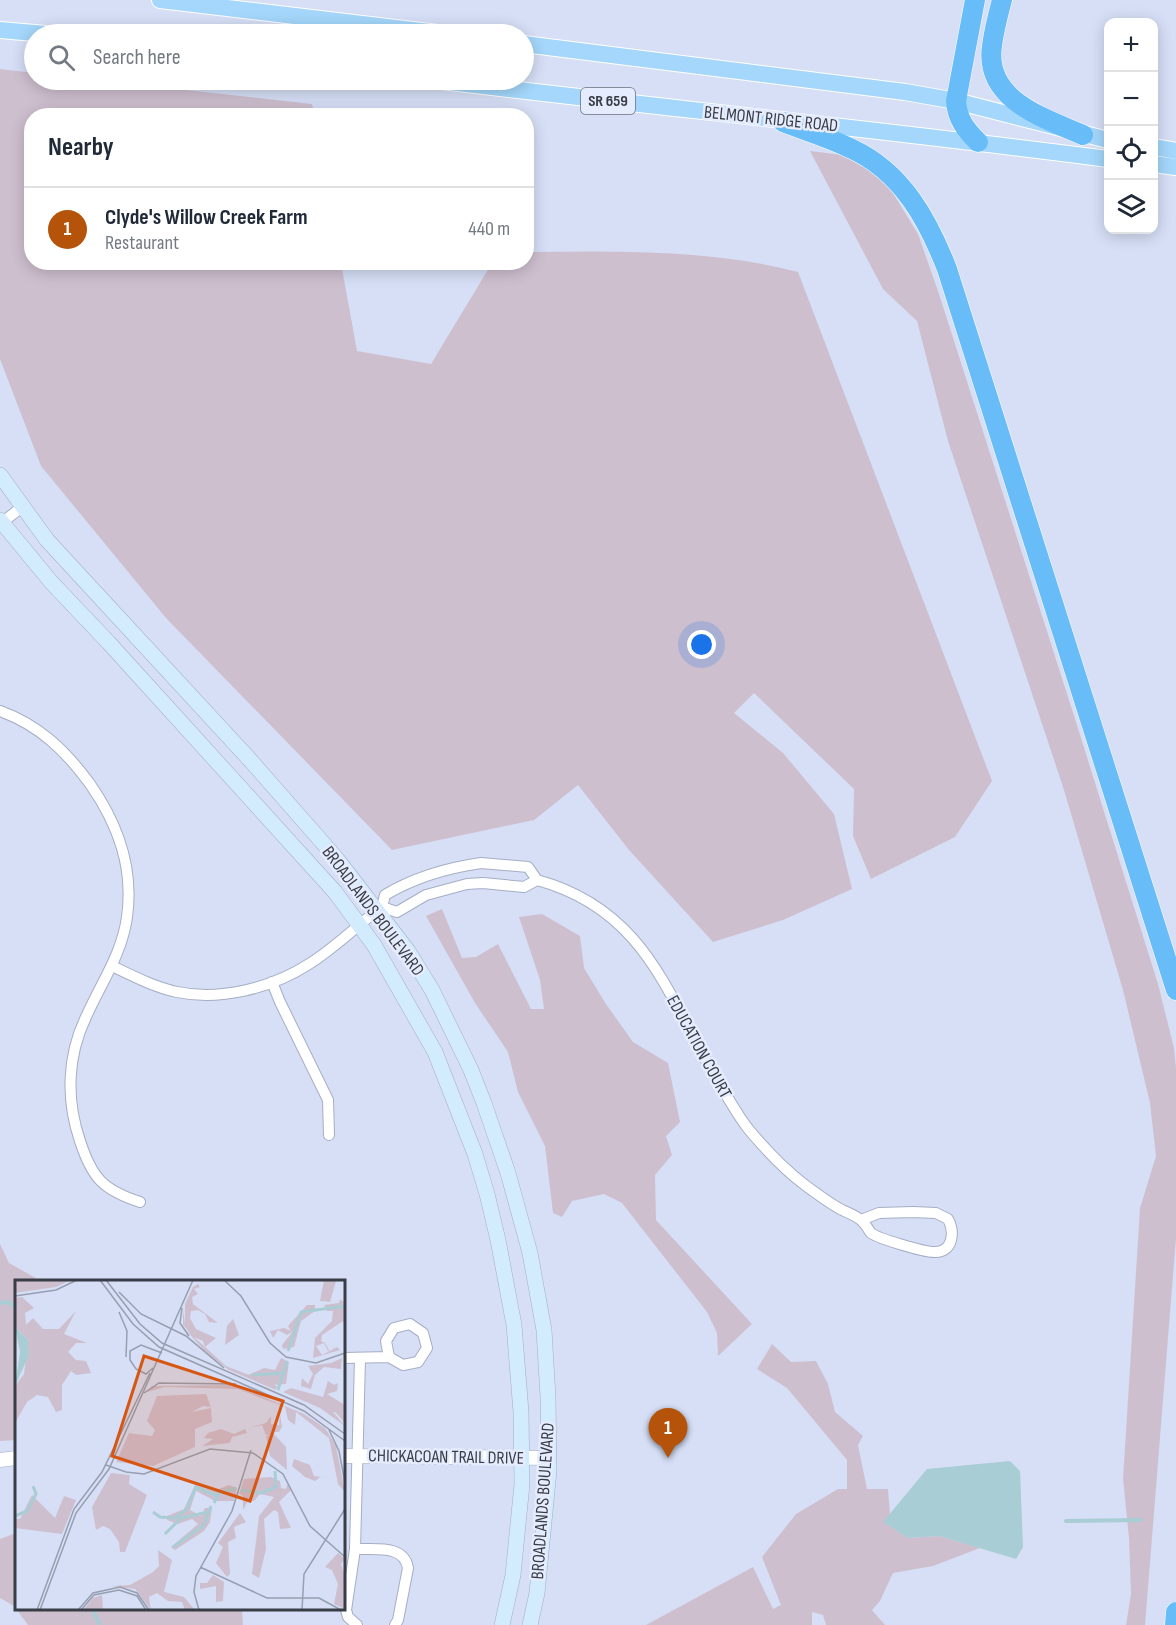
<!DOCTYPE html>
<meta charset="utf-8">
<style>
:root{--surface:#fff;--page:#f2f2f3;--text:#1f2937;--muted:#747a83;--line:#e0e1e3;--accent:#b45309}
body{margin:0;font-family:"Sofia Sans Condensed",sans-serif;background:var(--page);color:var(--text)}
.controls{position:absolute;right:18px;top:18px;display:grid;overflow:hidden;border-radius:12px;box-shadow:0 3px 15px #0003}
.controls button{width:54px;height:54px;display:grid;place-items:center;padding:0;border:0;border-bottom:2px solid var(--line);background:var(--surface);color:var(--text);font:30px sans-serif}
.you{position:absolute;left:702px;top:645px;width:21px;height:21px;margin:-15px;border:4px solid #fff;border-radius:50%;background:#1a73e8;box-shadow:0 0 0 9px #1a73e833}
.badge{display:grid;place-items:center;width:39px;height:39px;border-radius:50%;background:var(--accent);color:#fff;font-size:20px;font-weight:700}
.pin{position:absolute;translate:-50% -50px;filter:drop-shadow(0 2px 3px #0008)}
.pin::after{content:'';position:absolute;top:32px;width:21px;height:18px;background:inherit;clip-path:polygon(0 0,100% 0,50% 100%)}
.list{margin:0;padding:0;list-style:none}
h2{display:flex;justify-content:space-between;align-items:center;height:78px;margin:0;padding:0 24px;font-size:26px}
h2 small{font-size:20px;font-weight:400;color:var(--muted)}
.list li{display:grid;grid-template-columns:39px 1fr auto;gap:18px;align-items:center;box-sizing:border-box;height:84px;padding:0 24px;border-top:2px solid var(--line)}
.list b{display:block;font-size:22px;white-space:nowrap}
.list p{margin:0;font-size:20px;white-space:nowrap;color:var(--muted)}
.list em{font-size:20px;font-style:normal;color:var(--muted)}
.icon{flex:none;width:33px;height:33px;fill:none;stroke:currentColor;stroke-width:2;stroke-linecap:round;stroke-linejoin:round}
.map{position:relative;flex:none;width:1176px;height:1625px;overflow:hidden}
.search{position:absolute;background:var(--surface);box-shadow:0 3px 15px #0003;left:24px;top:24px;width:510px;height:66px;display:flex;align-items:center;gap:15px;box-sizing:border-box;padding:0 21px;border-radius:33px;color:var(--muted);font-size:22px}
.panel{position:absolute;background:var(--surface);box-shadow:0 3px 15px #0003;left:24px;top:108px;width:510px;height:162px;border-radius:24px}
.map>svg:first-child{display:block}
</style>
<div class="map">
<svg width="1176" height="1625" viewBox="0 0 1176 1625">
<rect width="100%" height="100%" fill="#d6dff6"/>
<!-- green -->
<g fill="#cebfcf">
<path d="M 0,69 L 34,73 L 34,80 L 95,80 L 312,104 L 314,115 L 32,116 L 32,262 L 341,263 L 357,351 L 431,364 L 492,263 L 526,262 L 527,252 C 617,251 710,249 798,272 L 992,781 L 955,837 L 871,879 L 853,836 L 854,789 L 754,693 L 734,713 L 783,753 L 834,814 L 852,889 L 783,920 L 713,942 L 629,850 L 578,785 L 534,820 L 392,850 L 166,618 L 41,466 L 0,359 Z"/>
<polygon points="810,151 851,156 888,185 918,234 939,294 1076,722 1158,984 1174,1048 1176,1069 1176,1238 1145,1625 1126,1625 1131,1594 1129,1538 1123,1479 1140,1208 1156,1156 1150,1103 1123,990 1064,790 948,441 917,321 883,289"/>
<polygon points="442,909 462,958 476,957 498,944 531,1009 544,1009 540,980 519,917 542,914 580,936 584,968 606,1004 633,1042 668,1063 680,1122 666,1136 672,1155 655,1175 656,1220 752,1324 718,1356 717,1333 707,1312 622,1203 604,1194 572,1201 562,1217 553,1213 545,1146 518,1092 508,1052 475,1003 426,916"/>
<polygon points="0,1244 9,1263 41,1281 16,1282 16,1440 0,1441"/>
<polygon points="772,1344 791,1362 816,1361 828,1384 835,1412 863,1436 858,1445 867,1489 888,1489 890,1514 884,1522 908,1538 939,1536 980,1548 933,1566 893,1573 880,1601 872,1610 885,1625 826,1625 823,1615 812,1612 812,1625 646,1625 753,1567 773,1609 781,1605 762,1557 796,1514 838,1489 847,1489 847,1460 787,1388 757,1369"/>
<polygon points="16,1533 16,1608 242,1609 243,1625 28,1625 14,1606 0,1598 0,1539"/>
</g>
<!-- water -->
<polygon fill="#a9cdd5" points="1010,1461 1020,1471 1023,1547 1016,1559 939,1536 908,1538 883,1522 927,1469"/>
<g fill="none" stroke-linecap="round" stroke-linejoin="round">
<!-- stream -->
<g stroke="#a9cdd5" stroke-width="4">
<polyline points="0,1303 8,1302 16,1308"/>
<polyline points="1066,1521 1141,1520"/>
<polyline points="95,1608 94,1613 100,1625"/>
</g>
<defs>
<g id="minor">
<polyline points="0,524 22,507"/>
<path d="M 0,711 C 39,725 66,751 90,784 C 118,824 134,867 127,917 C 122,954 101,983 86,1017 C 67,1056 66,1100 80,1141 C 92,1178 103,1190 140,1202"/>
<path d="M 481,863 L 528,867 L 537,880 L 524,887 L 483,883 L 467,884 L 426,895 L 397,912 L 382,907 L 385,895 C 415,877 446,868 481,863 Z"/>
<path d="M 537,880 C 651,911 669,1004 725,1093 C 733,1106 740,1119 750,1131 C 766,1150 785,1170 805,1185 C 817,1194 829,1203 842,1210 C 849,1213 857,1216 862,1221 C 865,1224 868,1228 870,1232 C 875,1238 924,1252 934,1252 C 953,1253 955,1232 948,1219 L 936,1213 L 913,1212 L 879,1213 L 861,1220"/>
<path d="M 112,966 C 133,976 154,987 177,992 C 220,1001 272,988 309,964 C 335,948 357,925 382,907"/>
<polyline points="272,982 280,1002 328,1100 329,1135"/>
<polyline points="344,1358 389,1357 403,1365 418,1362 427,1348 423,1333 410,1324 394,1328 386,1341 389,1357"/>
<polyline points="355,1549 360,1359"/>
<path d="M 357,1625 L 348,1617 L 346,1610 L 355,1549 C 374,1550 404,1544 408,1568 L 398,1620 L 395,1625"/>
</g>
<g id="tertiary">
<polyline points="344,1456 549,1458"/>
<polyline points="0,1460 16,1458"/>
</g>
<g id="secondary">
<polyline points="0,475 47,540 251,761 337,859 408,951 432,990 471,1070 484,1103 508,1173 530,1253 544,1330 548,1397 549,1471 537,1593 530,1625"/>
<polyline points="0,520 52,583 109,643 335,892 374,945 435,1052 475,1154 487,1194 498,1240 514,1325 521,1412 522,1484 513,1575 502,1625"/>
</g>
<g id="primary">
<polyline points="160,0 446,34"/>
<polyline points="0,30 46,34"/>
<polyline points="524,44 905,92 956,101 1108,140"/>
<path d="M 433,80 C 658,107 883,130 1108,159"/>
<polyline points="1154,147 1176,151"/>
<polyline points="1154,164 1176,167"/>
</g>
<g id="motorway">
<path d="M 975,0 L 956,101 C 957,119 966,130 978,142"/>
<path d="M 1002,0 C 998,15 994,30 992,46 C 984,100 1044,118 1083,135"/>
<path d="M 783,122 C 806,131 830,138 852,149 C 902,172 928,220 947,269 L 1176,990"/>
<polyline points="1175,1625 1176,1612"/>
</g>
</defs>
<!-- minor casing -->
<use href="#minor" stroke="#a5aec4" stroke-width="12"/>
<!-- tertiary casing -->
<use href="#tertiary" stroke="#a5aec4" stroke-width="15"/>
<!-- secondary casing -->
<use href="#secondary" stroke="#a5aec4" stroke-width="16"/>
<!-- primary casing -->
<use href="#primary" stroke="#fff" stroke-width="18"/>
<!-- motorway casing -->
<use href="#motorway" stroke="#fff" stroke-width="21"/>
<!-- minor -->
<use href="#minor" stroke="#fff" stroke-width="10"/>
<!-- tertiary -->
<use href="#tertiary" stroke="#fff" stroke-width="14"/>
<!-- secondary -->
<use href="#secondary" stroke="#d2ebfd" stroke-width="15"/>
<!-- primary -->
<use href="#primary" stroke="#a4d7fb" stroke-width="16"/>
<!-- motorway -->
<use href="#motorway" stroke="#68bdf8" stroke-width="20"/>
</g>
<g text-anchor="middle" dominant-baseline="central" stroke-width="5" stroke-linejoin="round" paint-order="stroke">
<!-- shield labels -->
<rect fill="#e5ecfe" stroke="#6d727d" stroke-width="1.5" x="581" y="88" width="54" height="26" rx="4.5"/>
<g font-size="16" font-weight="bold" fill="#393d46">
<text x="608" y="101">SR 659</text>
</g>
<!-- street labels -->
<g font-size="18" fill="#393d46" stroke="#e5ecfe">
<text transform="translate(771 119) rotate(6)">BELMONT RIDGE ROAD</text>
<text transform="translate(373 911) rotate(53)">BROADLANDS BOULEVARD</text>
<text transform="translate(699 1047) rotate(61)">EDUCATION COURT</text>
<text transform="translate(446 1457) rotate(1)">CHICKACOAN TRAIL DRIVE</text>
<text transform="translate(543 1501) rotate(-86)">BROADLANDS BOULEVARD</text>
</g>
</g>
<!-- overview -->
<g transform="translate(15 1280)">
<rect width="330" height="330" fill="#d6dff6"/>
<path d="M 0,0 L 56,0 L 41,7 L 0,13 ZM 309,0 L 321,1 L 315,22 L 305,21 ZM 183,4 L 185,7 L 179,9 L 183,14 L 177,17 L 178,24 L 203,43 L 194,42 L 190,34 L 183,30 L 176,31 L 175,38 L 181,49 L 201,58 L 190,67 L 188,61 L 179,57 L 211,86 L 262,106 L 261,110 L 214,90 L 193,75 L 171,50 L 176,54 L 168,45 L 168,29 L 170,44 L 170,24 L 178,7 ZM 7,17 L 19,28 L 10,33 L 11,45 L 18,38 L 28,49 L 44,49 L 61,31 L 49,54 L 72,63 L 61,63 L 53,72 L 61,80 L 71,81 L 76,93 L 61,95 L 56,91 L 47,105 L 47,130 L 41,132 L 33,117 L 22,115 L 12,122 L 0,143 L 0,106 L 9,94 L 13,60 L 0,47 L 0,18 ZM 325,19 L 330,23 L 330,47 L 328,41 L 307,55 L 306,61 L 310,63 L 314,70 L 313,71 L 309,63 L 301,66 L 307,75 L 322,67 L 325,70 L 298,78 L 300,58 L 317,41 L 318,31 L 312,31 L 309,25 L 324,23 ZM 292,25 L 300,25 L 300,31 L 286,41 L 279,67 L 268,69 L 267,65 L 278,51 L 272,55 L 263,50 L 258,58 L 255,51 L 269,48 L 276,51 L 273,46 ZM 218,39 L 224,55 L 210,65 L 212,46 ZM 266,78 L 274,82 L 271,104 L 257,105 L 233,95 L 249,88 L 260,90 ZM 327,78 L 326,89 L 309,87 L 300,95 L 296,109 L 286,106 L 287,98 L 293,104 L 298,94 L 293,86 L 316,83 ZM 313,101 L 319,105 L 323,103 L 322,111 L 312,114 L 330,125 L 330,143 L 320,132 L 318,132 L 330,146 L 305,128 L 268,112 L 276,108 L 308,117 ZM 219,105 L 289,134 L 310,148 L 321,166 L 330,212 L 323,204 L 314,158 L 281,132 L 280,145 L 273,140 L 270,127 L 223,109 L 150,107 L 132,112 L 137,106 ZM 191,114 L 196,127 L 188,126 L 177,132 L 196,128 L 197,142 L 180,149 L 180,167 L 138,186 L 101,182 L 114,153 L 137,156 L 140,150 L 132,141 L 142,116 ZM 265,134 L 267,147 L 264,152 L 257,152 L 271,167 L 272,190 L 255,176 L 251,156 L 255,155 L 251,155 L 247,145 L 233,148 L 251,143 L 256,136 L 256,144 L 264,145 ZM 206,149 L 219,154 L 230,149 L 232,153 L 217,157 L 215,163 L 187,166 L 198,159 L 189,158 L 193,153 ZM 279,179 L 295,185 L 299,196 L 315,198 L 305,197 L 300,201 L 290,197 L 277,186 ZM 96,193 L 115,195 L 114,204 L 132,215 L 110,272 L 105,272 L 104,262 L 95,249 L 88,246 L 81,250 L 77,227 ZM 256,197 L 265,201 L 266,208 L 271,209 L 272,204 L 276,210 L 264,222 L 276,248 L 265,249 L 263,232 L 259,230 L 249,239 L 251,269 L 244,298 L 237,294 L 244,236 L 259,217 L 245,214 L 239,221 L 233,221 L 228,230 L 228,216 L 224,214 L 229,199 ZM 180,205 L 199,211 L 214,205 L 222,208 L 219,221 L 200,221 L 181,211 L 175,230 L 186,236 L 190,228 L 197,228 L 195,242 L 189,251 L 160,270 L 156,267 L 183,244 L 177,239 L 163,244 L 152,240 L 152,236 L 169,229 ZM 17,215 L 40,238 L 49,216 L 61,220 L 47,254 L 0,248 L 0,239 L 5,239 ZM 225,233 L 231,242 L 219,247 L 221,258 L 213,262 L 215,294 L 212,297 L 201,283 L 208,267 L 203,263 ZM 143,270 L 157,280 L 149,312 L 169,317 L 179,329 L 170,330 L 167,322 L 153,321 L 142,313 L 134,317 L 136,330 L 120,309 L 96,306 L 115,305 L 138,292 L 144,286 ZM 323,273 L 330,279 L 326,284 L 330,296 L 330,329 L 319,324 L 323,304 L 317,290 L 310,287 ZM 198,295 L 209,302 L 208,321 L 201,322 L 201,306 L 185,309 L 185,303 L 192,303 ZM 87,315 L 88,330 L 68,330 L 78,318 Z" fill="#cebfcf"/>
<path d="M 0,47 L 13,60 L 14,75 L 0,106 L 5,72 Z" fill="#a9cdd5"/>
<path fill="none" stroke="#a9cdd5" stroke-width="3" d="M 273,71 L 286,32 L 330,26M 238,95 L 268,93M 263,110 L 272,81M 226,210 L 246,213 L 261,207 L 260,191M 199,223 L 204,213 L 221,208M 138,232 L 145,237 L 160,238 L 171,230 L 181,207 L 202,216M 0,236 L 12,231 L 21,214 L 18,206M 150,254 L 166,238 L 193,232M 158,267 L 189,245 L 196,226"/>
<path fill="none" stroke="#979eb0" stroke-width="1.5" d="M 85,0 L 118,44 L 144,67 L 289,131 L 330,161M 91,0 L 125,44 L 147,63 L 289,125 L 330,154M 209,0 L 226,16 L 255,63 L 271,77 L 301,83 L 330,73M 104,12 L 126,34 L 171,56 L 209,88M 0,16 L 41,10 L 62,0M 167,28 L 165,43 L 174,56M 104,32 L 112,51 L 111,77M 138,88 L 131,94 L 121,89 L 115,80 L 115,71 L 126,65 L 147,73M 129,113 L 144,103 L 221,104M 314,150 L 324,171 L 330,203M 91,185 L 111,192 L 129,194 L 195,169 L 238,173 L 268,194 L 295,246 L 330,277M 185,287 L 252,318 L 304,318 L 326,330M 22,330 L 59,229 L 87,192 L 135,93M 25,330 L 61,233 L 94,189 L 178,0M 63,330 L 78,313 L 105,307 L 122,313 L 134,330M 66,330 L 79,315 L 104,310 L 122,316 L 131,330M 184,330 L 179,312 L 181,296 L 217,231 L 236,170M 287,330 L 289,294 L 330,229"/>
<path fill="#d65612" fill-opacity="0.15" stroke="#d65612" stroke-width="3" d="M 129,76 L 268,121 L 235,221 L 97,176 Z"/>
<rect width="330" height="330" fill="none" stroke="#393d46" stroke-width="3"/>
</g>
</svg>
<div class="controls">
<button>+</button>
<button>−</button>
<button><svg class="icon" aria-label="locate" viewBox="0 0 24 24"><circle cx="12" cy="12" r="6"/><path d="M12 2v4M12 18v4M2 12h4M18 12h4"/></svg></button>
<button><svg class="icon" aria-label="layers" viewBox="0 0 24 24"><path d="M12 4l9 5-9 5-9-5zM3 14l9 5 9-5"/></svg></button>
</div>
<div class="you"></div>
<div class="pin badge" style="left:668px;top:1458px">1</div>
<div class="search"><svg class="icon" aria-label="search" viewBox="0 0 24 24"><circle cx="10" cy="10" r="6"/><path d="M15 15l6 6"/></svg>Search here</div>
<section class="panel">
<h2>Nearby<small></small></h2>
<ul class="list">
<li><span class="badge">1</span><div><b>Clyde's Willow Creek Farm</b><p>Restaurant</p></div><em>440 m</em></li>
</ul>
</section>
</div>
